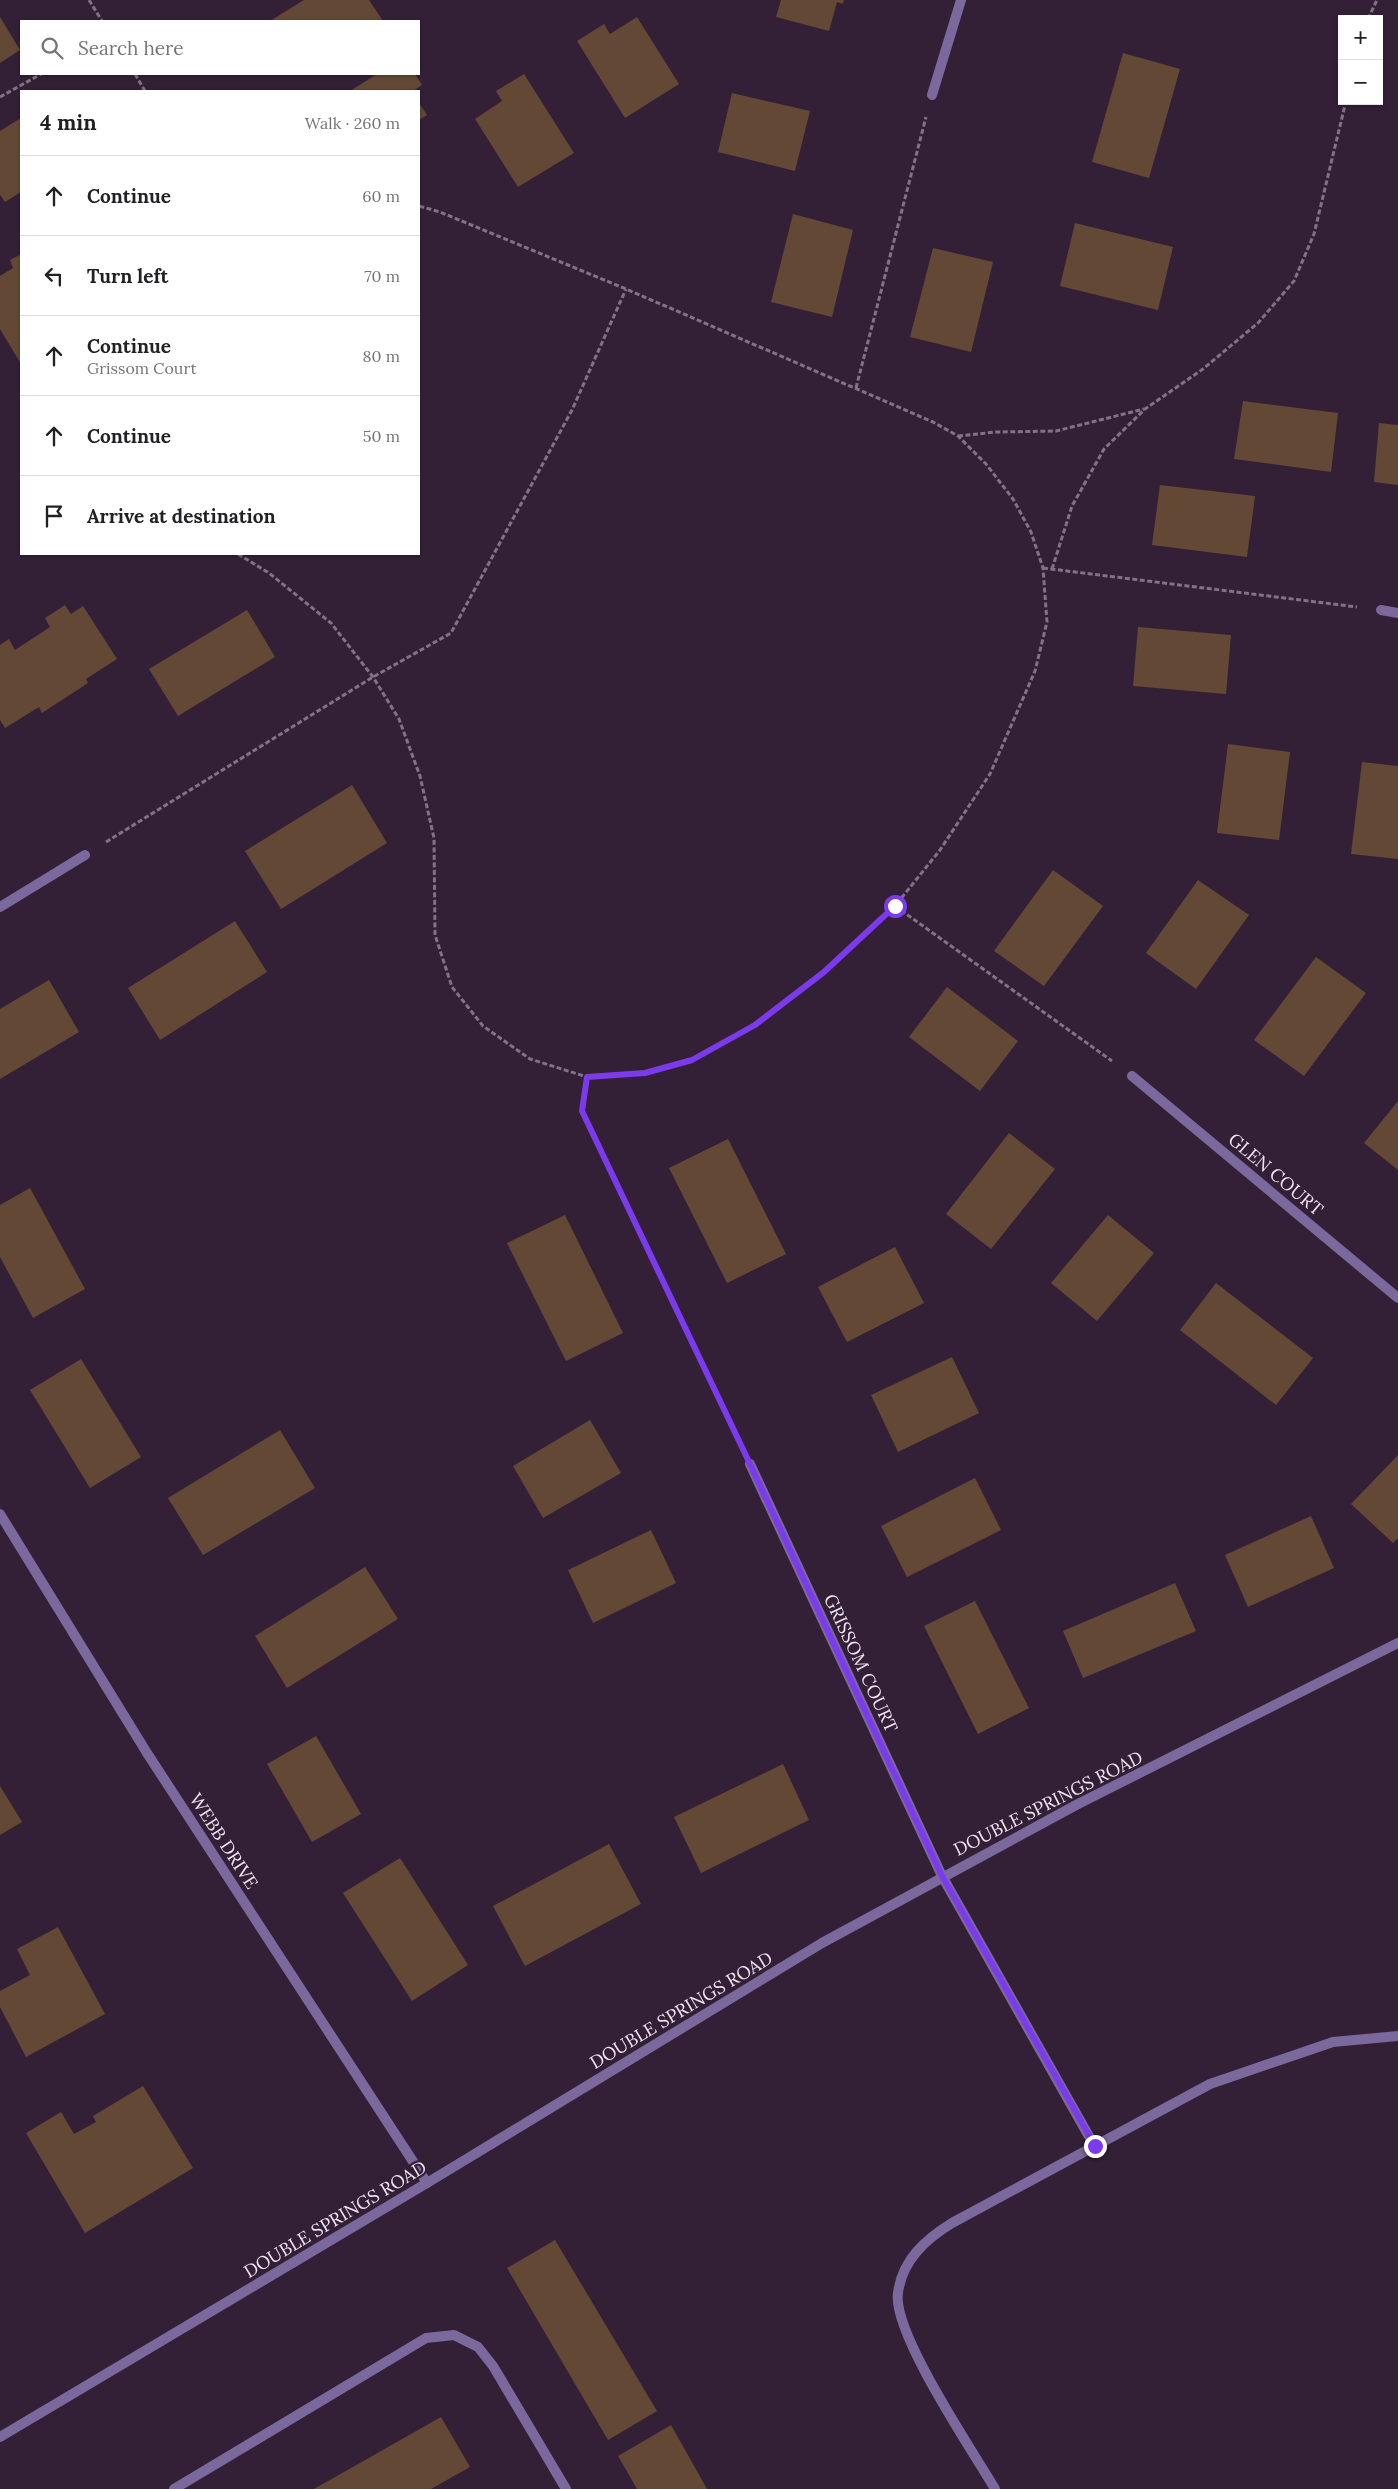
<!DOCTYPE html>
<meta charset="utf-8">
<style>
:root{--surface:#fff;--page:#f2f2f2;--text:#202124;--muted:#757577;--line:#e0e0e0}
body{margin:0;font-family:Lora,serif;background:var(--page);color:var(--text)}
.controls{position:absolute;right:15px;top:15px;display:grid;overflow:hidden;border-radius:0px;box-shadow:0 1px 4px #0004}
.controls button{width:45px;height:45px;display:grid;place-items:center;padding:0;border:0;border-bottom:1px solid var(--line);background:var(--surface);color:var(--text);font:25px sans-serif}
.stop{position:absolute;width:15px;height:15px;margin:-11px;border:4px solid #7c3aed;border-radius:50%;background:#fff}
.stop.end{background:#7c3aed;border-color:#fff;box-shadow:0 1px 5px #0008}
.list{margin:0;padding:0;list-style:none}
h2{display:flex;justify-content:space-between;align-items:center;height:65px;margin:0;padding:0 20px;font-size:21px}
h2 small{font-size:16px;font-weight:400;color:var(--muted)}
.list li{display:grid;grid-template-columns:32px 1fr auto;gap:15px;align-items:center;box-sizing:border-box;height:80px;padding:0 20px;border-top:1px solid var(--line)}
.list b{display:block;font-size:19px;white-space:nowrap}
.list p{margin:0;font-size:16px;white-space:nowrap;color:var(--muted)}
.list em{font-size:16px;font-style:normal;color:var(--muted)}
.icon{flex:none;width:28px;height:28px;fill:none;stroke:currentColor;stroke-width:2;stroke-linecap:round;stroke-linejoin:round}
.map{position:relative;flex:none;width:1398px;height:2489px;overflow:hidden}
.search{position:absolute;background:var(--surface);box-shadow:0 1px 4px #0004;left:20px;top:20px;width:400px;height:55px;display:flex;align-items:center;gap:12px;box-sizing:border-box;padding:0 18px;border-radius:0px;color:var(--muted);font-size:19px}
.panel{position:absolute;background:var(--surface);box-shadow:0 1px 4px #0004;left:20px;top:90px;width:400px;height:465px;border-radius:0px}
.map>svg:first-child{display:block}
</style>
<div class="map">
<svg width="1398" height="2489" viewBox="0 0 1398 2489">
<rect width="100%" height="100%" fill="#332036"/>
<!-- building -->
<g fill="#634835">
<polygon points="304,0 369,0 383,21 270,21"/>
<polygon points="781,0 844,0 843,4 837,2 829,31 776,17"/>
<polygon points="0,17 20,50 0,63"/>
<polygon points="637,17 679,84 625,118 577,41 604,24 610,34"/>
<polygon points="1123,53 1180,69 1149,178 1092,162"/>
<polygon points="377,74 415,74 422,85 413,91 350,91"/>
<polygon points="524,74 574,153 518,187 475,119 502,101 496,91"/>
<polygon points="732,93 810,111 795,171 718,152"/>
<polygon points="419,103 427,115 419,120"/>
<polygon points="21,118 21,192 5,202 0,195 0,131"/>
<polygon points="793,214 853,230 832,317 771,302"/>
<polygon points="1075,223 1173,247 1158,310 1060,286"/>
<polygon points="933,248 993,262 971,352 910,337"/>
<polygon points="21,254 21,364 0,329 0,276 13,268 10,260"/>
<polygon points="1243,401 1338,413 1331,472 1234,459"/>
<polygon points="1379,423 1398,425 1398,485 1374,482"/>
<polygon points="1160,485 1255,496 1247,557 1152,545"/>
<polygon points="65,605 71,614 83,606 117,659 86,679 88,683 42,713 39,707 5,728 0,720 0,645 9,639 15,650 50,627 45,618"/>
<polygon points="247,610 275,657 178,716 149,669"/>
<polygon points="1138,627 1231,635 1226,694 1133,686"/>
<polygon points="1228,744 1290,752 1279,840 1217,833"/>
<polygon points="1362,762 1398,766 1398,859 1351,854"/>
<polygon points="352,785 387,843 281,909 245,851"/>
<polygon points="1053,870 1103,906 1044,986 994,951"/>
<polygon points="1198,880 1249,915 1196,989 1146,953"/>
<polygon points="235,921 267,972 160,1040 128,988"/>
<polygon points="1316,957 1366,993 1304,1076 1254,1040"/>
<polygon points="49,980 79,1032 0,1079 0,1009"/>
<polygon points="947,987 1018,1041 980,1091 909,1037"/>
<polygon points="1398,1101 1398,1170 1364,1143"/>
<polygon points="1009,1133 1055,1169 991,1249 946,1214"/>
<polygon points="728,1139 786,1254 727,1283 669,1168"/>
<polygon points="30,1188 85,1289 33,1318 0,1257 0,1205"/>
<polygon points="565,1215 623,1333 566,1361 507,1243"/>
<polygon points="1108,1215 1154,1253 1097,1321 1051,1283"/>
<polygon points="895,1247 924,1303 847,1342 818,1287"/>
<polygon points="1216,1283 1313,1358 1276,1405 1180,1330"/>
<polygon points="952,1357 979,1413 898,1452 871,1395"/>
<polygon points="81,1359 141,1457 90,1488 30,1390"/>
<polygon points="590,1420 621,1473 543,1518 513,1466"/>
<polygon points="280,1430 315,1488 203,1555 168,1498"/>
<polygon points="1398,1455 1398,1538 1393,1543 1351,1504"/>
<polygon points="975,1478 1001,1530 907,1577 881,1526"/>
<polygon points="1311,1516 1334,1568 1248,1607 1225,1555"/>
<polygon points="651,1530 676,1583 593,1623 568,1570"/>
<polygon points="365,1567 398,1619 287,1688 255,1636"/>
<polygon points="1175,1583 1196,1631 1083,1678 1063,1631"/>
<polygon points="975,1601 1029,1708 978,1734 924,1626"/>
<polygon points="316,1736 361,1814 312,1842 267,1764"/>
<polygon points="783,1764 809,1820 701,1873 674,1817"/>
<polygon points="0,1786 22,1822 0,1835"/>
<polygon points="609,1844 641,1904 525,1966 493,1906"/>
<polygon points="400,1858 468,1965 412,2001 343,1893"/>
<polygon points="58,1927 105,2014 26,2057 0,2007 0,1991 30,1975 17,1949"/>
<polygon points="143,2086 193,2168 85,2233 26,2133 61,2112 74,2134 96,2122 93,2116"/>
<polygon points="555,2240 657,2411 608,2440 507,2268"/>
<polygon points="441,2417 470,2467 431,2489 314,2489"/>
<polygon points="671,2425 707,2489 637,2489 618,2456"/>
</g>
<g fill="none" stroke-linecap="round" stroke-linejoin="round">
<!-- path -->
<g stroke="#827285" stroke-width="3" stroke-dasharray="5 2.5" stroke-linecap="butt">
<polyline points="89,0 102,21"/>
<polyline points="1368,19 1377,0"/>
<polyline points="135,74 145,91"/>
<polyline points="0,97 41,74"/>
<polyline points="856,388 926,117"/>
<polyline points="958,436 996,432 1056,431 1144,409"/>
<polyline points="238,554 269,573 331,623 373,677 399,719 420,776 434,838 435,935 452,987 483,1026 530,1059 587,1077 645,1073 692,1060 755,1025 824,972 895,906 940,850 990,774 1035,671 1047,622 1043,568 1031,532 1013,499 986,464 958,436 933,422 626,289 440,212 419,206"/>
<polyline points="1043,568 1357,607"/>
<polyline points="1052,569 1072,506 1104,449 1145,409 1203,369 1258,323 1294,281 1314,234 1346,101"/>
<polyline points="106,842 373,677 451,633 572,410 626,289"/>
<polyline points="895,906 1112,1061"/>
<polyline points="587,1077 582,1111 740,1442"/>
</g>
<!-- street -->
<g stroke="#7b689d" stroke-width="10">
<polyline points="932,95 961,0"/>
<polyline points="1381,610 1398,613"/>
<polyline points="0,907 85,855"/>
<polyline points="1132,1076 1398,1298"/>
<polyline points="750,1464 942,1876 1095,2147"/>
<polyline points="0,1514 147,1753 427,2183"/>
<polyline points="0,2437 427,2183 822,1943 1078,1804 1398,1643"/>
<polyline points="174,2489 426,2338 454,2335 478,2347 493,2366 566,2489"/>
<path d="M 995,2489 C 972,2450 892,2332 898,2293 C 902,2260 926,2239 952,2223 L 1210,2084 L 1333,2042 L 1398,2036"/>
</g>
</g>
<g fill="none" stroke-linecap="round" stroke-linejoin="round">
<!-- route -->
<polyline stroke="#7c3aed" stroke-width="6" points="895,906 824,972 755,1025 692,1060 645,1073 587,1077 582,1111 750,1464 942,1876 1095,2146"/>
</g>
<g text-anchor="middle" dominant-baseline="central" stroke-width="4.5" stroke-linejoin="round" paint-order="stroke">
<!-- street labels -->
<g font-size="18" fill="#f0e4f2" stroke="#332036">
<text transform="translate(1276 1174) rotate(40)">GLEN COURT</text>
<text transform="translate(861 1663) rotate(65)">GRISSOM COURT</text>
<text transform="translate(1048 1803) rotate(-27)">DOUBLE SPRINGS ROAD</text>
<text transform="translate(224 1841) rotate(57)">WEBB DRIVE</text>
<text transform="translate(681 2010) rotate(-31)">DOUBLE SPRINGS ROAD</text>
<text transform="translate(335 2219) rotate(-31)">DOUBLE SPRINGS ROAD</text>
</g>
</g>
</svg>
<div class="controls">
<button>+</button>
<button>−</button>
</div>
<div class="stop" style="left:895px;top:906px"></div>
<div class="stop end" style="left:1095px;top:2146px"></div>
<div class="search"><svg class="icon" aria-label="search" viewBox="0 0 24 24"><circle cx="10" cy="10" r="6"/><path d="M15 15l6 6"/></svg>Search here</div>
<section class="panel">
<h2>4 min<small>Walk · 260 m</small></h2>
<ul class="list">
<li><svg class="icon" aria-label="ahead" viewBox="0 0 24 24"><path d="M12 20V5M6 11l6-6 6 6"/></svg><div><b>Continue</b></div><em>60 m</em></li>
<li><svg class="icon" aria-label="left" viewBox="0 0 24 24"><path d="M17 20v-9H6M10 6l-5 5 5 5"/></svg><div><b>Turn left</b></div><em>70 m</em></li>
<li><svg class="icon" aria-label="ahead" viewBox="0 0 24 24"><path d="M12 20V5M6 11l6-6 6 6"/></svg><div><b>Continue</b><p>Grissom Court</p></div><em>80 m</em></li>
<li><svg class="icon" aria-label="ahead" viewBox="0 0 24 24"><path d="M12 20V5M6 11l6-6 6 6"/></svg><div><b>Continue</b></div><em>50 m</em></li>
<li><svg class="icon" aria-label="arrive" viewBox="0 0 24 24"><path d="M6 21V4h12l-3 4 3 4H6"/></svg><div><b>Arrive at destination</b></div></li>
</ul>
</section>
</div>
